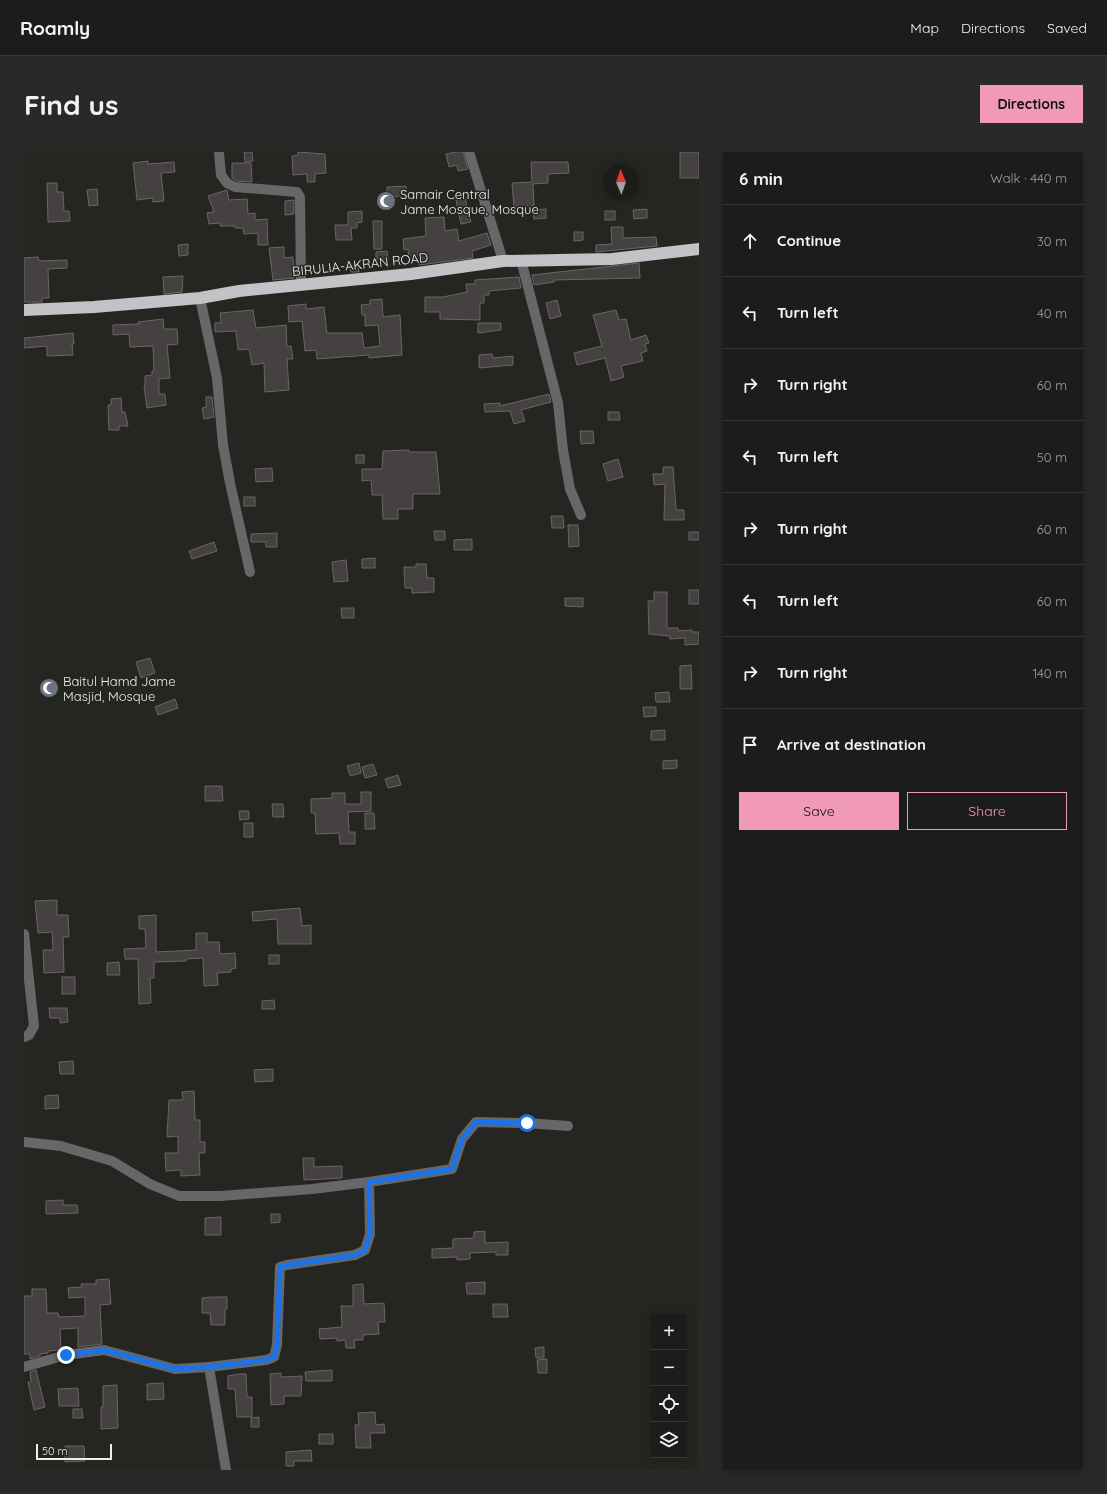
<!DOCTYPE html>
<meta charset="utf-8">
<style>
:root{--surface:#1c1c1a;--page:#292927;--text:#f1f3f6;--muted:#a0a1a2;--line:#3a3a39;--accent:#f09ab6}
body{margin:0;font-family:Quicksand,sans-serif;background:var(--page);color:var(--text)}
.controls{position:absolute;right:12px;bottom:12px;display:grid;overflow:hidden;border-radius:0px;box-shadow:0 2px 10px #0003}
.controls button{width:36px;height:36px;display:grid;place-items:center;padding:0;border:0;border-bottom:1px solid var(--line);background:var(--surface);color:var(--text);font:20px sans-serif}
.compass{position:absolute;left:579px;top:12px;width:36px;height:36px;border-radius:50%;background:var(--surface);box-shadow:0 2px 10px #0003;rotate:358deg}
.scale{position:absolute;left:12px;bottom:10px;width:76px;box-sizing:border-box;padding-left:4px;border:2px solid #eeeeec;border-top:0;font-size:11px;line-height:14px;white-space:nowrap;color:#eeeeec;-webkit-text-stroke:3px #252522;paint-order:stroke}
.stop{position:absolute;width:12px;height:12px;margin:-9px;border:3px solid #1a73e8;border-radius:50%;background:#fff}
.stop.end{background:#1a73e8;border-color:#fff;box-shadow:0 1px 4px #0008}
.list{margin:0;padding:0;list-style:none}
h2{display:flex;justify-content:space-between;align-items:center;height:52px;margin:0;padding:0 16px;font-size:17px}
h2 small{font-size:13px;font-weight:400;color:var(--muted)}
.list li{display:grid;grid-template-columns:26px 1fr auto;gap:12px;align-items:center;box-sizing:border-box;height:72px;padding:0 16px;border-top:1px solid var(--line)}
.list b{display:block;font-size:15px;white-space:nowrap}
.list em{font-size:13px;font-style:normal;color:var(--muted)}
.actions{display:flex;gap:8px;padding:12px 16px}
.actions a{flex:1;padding:9px 0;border:1px solid var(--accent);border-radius:0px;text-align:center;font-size:14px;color:var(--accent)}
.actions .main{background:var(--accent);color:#111}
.icon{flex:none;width:22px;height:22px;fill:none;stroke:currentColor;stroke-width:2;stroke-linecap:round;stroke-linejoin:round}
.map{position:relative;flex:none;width:675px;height:1318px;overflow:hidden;border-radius:0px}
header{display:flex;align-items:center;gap:24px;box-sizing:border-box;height:56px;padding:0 20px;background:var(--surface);border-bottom:1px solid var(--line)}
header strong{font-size:19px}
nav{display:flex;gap:22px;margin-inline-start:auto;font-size:14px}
.intro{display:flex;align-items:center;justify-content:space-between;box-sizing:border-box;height:96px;padding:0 24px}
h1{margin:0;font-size:28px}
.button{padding:10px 18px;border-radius:0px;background:var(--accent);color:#111;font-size:14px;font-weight:700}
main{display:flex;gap:24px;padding:0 24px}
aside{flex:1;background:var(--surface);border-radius:0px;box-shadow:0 2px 10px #0003}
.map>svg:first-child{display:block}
</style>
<header>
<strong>Roamly</strong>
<nav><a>Map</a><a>Directions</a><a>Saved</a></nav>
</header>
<div class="intro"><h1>Find us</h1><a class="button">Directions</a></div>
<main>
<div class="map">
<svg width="675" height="1318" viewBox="0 0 675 1318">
<rect width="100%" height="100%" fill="#252522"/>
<!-- building -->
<g fill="#454141" stroke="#6a6665">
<polygon points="220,0 228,0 229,9 221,10"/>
<polygon points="274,0 301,2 302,21 291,22 291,30 283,30 283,22 269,23 268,4 274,3"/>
<polygon points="432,0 439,0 444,17 434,19 433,13 425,15 422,2"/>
<rect x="656" y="0" width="19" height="26"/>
<polygon points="124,9 124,12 150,10 151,20 137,21 140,49 129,50 129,46 113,48 109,11"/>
<polygon points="507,10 544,10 545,21 524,22 524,31 509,32 510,54 490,55 488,31 508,30"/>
<polygon points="208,11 227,11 228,30 213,29 208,26"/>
<polygon points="23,31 33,31 33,40 39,40 40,59 45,59 46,69 24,70"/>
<polygon points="382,34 382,44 363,45 363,35"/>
<polygon points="73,37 74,53 65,54 63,38"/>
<polygon points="203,38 205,48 223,47 224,62 231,61 231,68 243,67 244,93 234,93 234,81 220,82 219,76 211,76 211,74 196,74 196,71 185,72 183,61 190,60 184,44"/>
<polygon points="441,46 447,70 437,72 432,48"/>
<polygon points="270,48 270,62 261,63 261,49"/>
<polygon points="522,57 522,66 510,67 509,58"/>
<polygon points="623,57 623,66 610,67 609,58"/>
<polygon points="338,59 338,70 333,71 333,76 327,76 328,88 312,88 311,73 324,73 324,60"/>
<rect x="581" y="59" width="10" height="9"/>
<polygon points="420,65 421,79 433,77 435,89 463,81 467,93 448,99 449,106 395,113 393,108 385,109 384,97 380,98 379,87 402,84 401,66"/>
<polygon points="349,69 358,69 358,97 350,97"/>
<polygon points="587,75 599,75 599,86 632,85 633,94 572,100 572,93 588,92"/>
<polygon points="550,80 559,80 559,88 550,89"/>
<polygon points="164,92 164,103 155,104 154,93"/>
<polygon points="260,95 260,106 269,105 270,126 249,128 245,96"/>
<polygon points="363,99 364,107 352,108 352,100"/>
<polygon points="14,105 15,109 43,108 43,116 24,117 25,146 18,146 18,150 0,150 0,106"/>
<polygon points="615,111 616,126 530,128 530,130 510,133 508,123"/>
<polygon points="334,112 335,120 327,120 326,113"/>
<polygon points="159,124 158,140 140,142 139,125"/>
<polygon points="495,125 497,136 465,139 465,143 460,143 460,151 456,151 456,168 416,167 416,160 401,160 401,145 419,145 443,140 442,132 451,132 451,128"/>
<polygon points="358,147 359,165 376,163 378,203 345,206 345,203 293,207 292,198 281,199 278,169 265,170 264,154 282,152 282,157 300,155 303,181 338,181 340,196 356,194 354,173 341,174 341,163 338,163 337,153 346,152 346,148"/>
<polygon points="533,148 537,164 526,167 522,151"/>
<polygon points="229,158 232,176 262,173 263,195 267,194 269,207 263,207 265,238 241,240 240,211 228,213 225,197 214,198 212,179 191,180 191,171 197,171 196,161"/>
<polygon points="592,158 595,168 602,167 607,188 622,183 625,191 621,192 623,199 617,201 619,209 597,214 600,225 587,229 581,206 553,213 550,201 578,194 569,163"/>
<polygon points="139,167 140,177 153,177 154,192 143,193 146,226 135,227 135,242 141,242 142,253 123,256 120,234 121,234 121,224 128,223 128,219 130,219 129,194 106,195 105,182 89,183 89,173 115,172 114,170"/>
<polygon points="454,171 477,171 477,178 454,181"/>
<polygon points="49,181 50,192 48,192 49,203 23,204 23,194 0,196 0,186"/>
<polygon points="468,202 469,206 489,204 489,213 455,216 455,203"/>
<polygon points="525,242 527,250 497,258 501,269 490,272 486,259 461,260 460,252 476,251 476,254"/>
<polygon points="182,245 188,245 190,265 180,267 178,256 182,255"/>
<polygon points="97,246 98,260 101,260 104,274 95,274 95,278 85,278 84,253 87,253 87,247"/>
<polygon points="584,260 595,260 596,268 584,268"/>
<polygon points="556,279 569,279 570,291 557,292"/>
<polygon points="385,298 385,300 412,300 416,342 389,342 389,357 374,357 374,367 359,367 358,343 348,343 347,328 338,329 338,317 358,317 359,299"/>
<rect x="332" y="303" width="8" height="8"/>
<polygon points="594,307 599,325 584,329 579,312"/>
<polygon points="639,315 649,315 652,358 660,358 660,368 640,368 641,332 630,333 629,322 639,322"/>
<polygon points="248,316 249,329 232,330 231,317"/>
<rect x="220" y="345" width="11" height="9"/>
<polygon points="527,364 539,364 540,376 528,376"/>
<polygon points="544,373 554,373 555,394 545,395"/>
<polygon points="410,379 421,379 421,388 411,388"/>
<rect x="665" y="380" width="10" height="8"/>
<polygon points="253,381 253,395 242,395 242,390 227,390 227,382"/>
<polygon points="448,387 448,398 430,398 430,388"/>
<polygon points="190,390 193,399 168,407 165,399"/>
<polygon points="351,406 351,416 338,416 338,407"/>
<polygon points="322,408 324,429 310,430 308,410"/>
<polygon points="392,412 402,412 403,426 410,426 410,440 388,441 388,436 381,436 380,415 392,415"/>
<rect x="665" y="438" width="10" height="14"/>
<polygon points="630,440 643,440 643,476 654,476 654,479 668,478 668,480 675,480 675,492 661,493 661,486 646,487 646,484 625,482 624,449 630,449"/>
<polygon points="541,446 559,446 559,455 541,454"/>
<polygon points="317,456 330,456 330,466 318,466"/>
<polygon points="126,506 131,521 117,526 112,510"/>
<polygon points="667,513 668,537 656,537 656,514"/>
<polygon points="645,540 646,550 632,550 631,541"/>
<polygon points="151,547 154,556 134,563 131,555"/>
<polygon points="619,555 632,555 632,564 620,565"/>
<polygon points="641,578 641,588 627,588 627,579"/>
<polygon points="653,608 653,616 639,617 639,609"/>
<polygon points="335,611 337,621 326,624 323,614"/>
<polygon points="349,612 353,623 341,626 338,615"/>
<polygon points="374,623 377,633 364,636 361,627"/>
<polygon points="181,634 198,634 199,649 181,649"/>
<polygon points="337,640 347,640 347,659 324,660 325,680 331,680 331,692 316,692 315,681 292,682 291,661 287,661 287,647 308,646 308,641 321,641 321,652 337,652"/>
<polygon points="248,652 259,652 260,665 249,665"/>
<polygon points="215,659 225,659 225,667 216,668"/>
<polygon points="341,661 350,661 351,677 341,677"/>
<rect x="220" y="671" width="9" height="14"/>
<polygon points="33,748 33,763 44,763 45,785 39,785 40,820 20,821 19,798 29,798 28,780 14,781 11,749"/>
<polygon points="276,756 278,774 287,773 287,792 254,792 253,767 229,769 228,760"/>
<polygon points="132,763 132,800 172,798 172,781 183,781 183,790 195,790 196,802 211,801 212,816 207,817 207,820 193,821 194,833 180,834 179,806 162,807 162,809 130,810 130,826 126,826 127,851 115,852 114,807 101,807 100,797 122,796 121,777 115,777 115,764"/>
<rect x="245" y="803" width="10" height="9"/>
<polygon points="95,810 96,823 83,823 83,811"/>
<rect x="38" y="825" width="13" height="17"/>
<polygon points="250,848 251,857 238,857 238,849"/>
<polygon points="25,856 43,856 44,870 36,871 36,866 26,866"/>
<polygon points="49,909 50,922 36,922 35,910"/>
<polygon points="249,917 249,929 231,930 230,918"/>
<polygon points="170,939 171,968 176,968 176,990 181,990 181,1001 175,1001 176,1023 157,1024 157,1018 142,1019 141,1001 154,1001 154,984 143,985 145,948 159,948 158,940"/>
<polygon points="34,943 35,956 21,957 21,944"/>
<polygon points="279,1006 290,1006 290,1015 318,1014 318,1026 280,1028"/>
<polygon points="39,1048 39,1053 53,1053 54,1061 22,1062 22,1049"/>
<polygon points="247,1062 256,1062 256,1070 247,1071"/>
<polygon points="197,1065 197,1083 181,1083 181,1066"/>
<polygon points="461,1079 461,1091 484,1090 484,1103 472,1103 472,1100 446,1101 446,1107 433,1108 433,1105 408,1106 408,1097 429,1096 429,1087 450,1086 450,1080"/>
<polygon points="85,1127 87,1152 76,1153 78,1192 54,1195 54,1176 36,1177 37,1198 24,1199 24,1201 16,1202 16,1204 6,1207 6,1202 0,1202 0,1144 8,1144 8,1137 22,1137 23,1161 34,1161 35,1165 61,1164 61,1145 45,1146 44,1136 58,1135 57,1132 72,1132 72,1128"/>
<polygon points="461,1130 461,1142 443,1142 442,1131"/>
<polygon points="339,1132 340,1152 360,1151 361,1170 354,1170 355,1182 339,1183 339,1188 330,1188 331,1196 322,1196 321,1188 313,1189 313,1186 296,1187 295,1177 318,1175 317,1154 329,1154 329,1133"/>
<polygon points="188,1145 203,1145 203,1157 201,1157 201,1173 187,1173 186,1161 178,1161 178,1146"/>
<polygon points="469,1152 483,1152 484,1165 469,1165"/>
<polygon points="520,1195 520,1206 512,1206 511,1196"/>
<polygon points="523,1207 523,1221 514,1221 513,1208"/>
<polygon points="12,1218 21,1255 10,1258 4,1230 7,1230 6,1220"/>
<polygon points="308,1218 308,1229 282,1229 281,1220"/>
<polygon points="257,1221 257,1225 278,1224 277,1244 260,1244 260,1252 247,1253 246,1222"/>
<polygon points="215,1222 222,1222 223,1245 228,1245 228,1265 213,1265 211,1237 204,1237 204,1224"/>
<polygon points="139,1231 140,1247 123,1248 123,1232"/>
<polygon points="93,1233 94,1276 77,1277 77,1255 79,1255 79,1234"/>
<polygon points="54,1236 55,1254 35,1254 34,1237"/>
<polygon points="49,1257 58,1257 59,1266 49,1266"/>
<polygon points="351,1260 352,1273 360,1272 361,1281 346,1281 347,1296 332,1296 331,1273 335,1273 334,1261"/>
<polygon points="235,1265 235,1275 227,1275 227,1266"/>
<rect x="295" y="1282" width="14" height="10"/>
<polygon points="41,1294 60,1294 61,1309 41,1310"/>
<polygon points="287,1298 288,1309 270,1309 270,1314 262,1314 262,1300"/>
</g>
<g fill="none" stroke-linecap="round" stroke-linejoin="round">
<!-- street -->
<g stroke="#666768" stroke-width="10">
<polyline points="195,0 197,23 203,31 211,35 273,40 276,45 277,133"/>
<polyline points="445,0 479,109"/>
<polyline points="497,108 534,251 539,298 546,337 557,363"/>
<polyline points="176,146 193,226 199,293 206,331 226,420"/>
<polyline points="0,782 10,874 5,883 0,885"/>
<polyline points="0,990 37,994 88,1009 126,1032 155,1044 196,1044 288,1037 345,1030 428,1017 438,987 452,970 503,971 544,974"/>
<polyline points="0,1215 42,1203 80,1198 151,1217 185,1215 242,1208 250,1205 253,1193 256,1115 263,1113 331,1103 341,1098 346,1082 345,1030"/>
<polyline points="185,1215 202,1318"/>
</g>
<!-- highway -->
<polyline stroke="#c1c3c6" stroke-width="12" points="0,158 70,155 176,146 215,139 387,122 479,109 588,107 675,97"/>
</g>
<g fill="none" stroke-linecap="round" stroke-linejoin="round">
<!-- route -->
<polyline stroke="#1a73e8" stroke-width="5" points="42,1203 80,1198 151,1217 185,1215 242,1208 250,1205 253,1193 256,1115 263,1113 331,1103 341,1098 346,1082 345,1030 428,1017 438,987 452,970 503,971"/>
</g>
<!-- icons -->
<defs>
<symbol id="mosque-disc" viewBox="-11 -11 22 22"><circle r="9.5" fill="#6b7280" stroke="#252522"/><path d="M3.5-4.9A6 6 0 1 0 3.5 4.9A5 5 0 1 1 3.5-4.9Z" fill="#fff"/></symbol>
</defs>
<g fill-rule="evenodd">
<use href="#mosque-disc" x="351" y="38" width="22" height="22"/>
<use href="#mosque-disc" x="14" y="525" width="22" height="22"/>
</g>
<g text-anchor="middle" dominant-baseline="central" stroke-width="3" stroke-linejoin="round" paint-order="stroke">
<!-- poi labels -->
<g font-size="13" fill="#eeeeec" stroke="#252522" text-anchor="start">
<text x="376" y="42">Samair Central<tspan x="376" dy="15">Jame Mosque, Mosque</tspan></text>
<text x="39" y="529">Baitul Hamd Jame<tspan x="39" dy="15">Masjid, Mosque</tspan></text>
</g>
<!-- street labels -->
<g font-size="13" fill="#eeeeec" stroke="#252522">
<text transform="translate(336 112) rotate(-6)">BIRULIA-AKRAN ROAD</text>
</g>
</g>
</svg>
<div class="controls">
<button>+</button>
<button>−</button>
<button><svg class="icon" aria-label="locate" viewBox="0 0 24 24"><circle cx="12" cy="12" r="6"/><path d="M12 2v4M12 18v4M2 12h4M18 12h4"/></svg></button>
<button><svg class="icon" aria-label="layers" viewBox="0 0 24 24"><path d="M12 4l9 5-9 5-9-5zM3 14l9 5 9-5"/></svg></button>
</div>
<svg class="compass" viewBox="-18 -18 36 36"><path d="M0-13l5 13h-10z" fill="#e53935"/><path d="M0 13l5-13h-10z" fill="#a0a1a2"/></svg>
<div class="scale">50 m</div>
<div class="stop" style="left:503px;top:971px"></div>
<div class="stop end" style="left:42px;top:1203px"></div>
</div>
<aside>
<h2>6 min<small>Walk · 440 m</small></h2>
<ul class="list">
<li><svg class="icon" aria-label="ahead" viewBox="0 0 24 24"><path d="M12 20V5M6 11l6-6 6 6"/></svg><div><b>Continue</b></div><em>30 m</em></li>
<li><svg class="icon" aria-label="left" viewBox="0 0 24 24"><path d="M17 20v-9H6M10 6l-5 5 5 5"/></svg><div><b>Turn left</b></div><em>40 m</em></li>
<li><svg class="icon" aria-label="right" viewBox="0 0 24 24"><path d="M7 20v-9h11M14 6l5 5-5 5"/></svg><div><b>Turn right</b></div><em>60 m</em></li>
<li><svg class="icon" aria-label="left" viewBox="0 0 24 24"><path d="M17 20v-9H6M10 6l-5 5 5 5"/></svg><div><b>Turn left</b></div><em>50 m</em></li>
<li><svg class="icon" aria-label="right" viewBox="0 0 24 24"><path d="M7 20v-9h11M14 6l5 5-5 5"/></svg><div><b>Turn right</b></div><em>60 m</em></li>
<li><svg class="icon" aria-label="left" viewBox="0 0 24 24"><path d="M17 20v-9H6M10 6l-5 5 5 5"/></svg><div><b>Turn left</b></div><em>60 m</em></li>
<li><svg class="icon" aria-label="right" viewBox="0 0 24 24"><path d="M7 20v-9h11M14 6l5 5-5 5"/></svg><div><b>Turn right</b></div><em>140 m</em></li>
<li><svg class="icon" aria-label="arrive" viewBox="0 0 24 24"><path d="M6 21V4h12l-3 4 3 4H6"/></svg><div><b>Arrive at destination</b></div></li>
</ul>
<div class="actions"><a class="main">Save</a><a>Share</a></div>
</aside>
</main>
